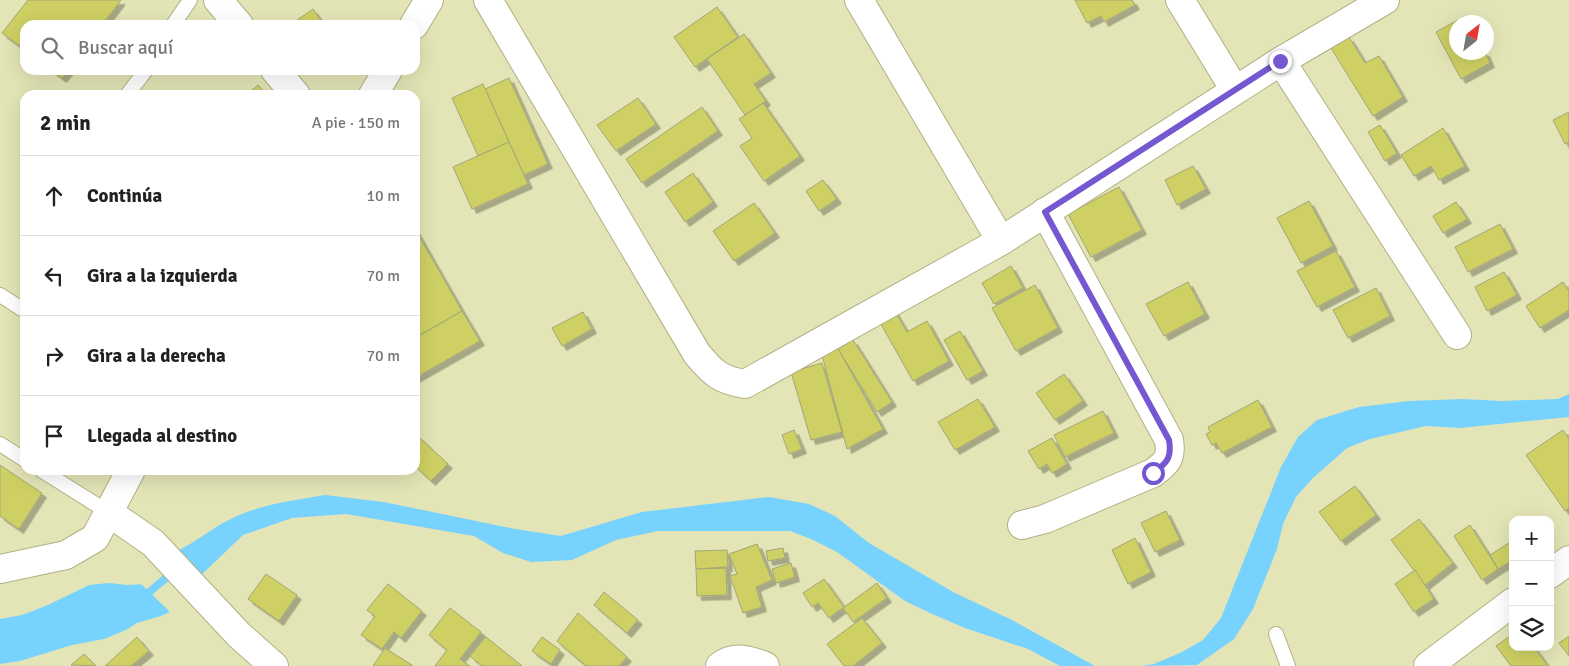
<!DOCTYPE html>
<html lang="es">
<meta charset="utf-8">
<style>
:root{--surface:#fff;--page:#f2f2f2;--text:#222;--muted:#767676;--line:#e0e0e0}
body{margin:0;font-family:Signika,sans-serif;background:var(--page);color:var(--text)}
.controls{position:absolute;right:15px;bottom:15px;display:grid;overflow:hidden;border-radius:10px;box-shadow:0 5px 20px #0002}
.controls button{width:45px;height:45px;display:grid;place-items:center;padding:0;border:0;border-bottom:1px solid var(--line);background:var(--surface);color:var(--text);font:25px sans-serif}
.compass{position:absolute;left:1449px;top:15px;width:45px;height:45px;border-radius:50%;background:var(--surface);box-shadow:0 5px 20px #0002;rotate:31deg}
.stop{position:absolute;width:15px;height:15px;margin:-11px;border:4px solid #7457d1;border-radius:50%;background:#fff}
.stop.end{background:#7457d1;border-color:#fff;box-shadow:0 1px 5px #0008}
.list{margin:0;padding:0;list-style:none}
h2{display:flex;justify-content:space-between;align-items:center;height:65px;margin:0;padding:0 20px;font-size:21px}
h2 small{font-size:16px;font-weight:400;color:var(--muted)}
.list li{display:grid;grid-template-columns:32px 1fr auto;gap:15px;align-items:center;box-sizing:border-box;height:80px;padding:0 20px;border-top:1px solid var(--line)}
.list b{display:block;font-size:19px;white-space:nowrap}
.list em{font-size:16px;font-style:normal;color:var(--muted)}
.icon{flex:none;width:28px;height:28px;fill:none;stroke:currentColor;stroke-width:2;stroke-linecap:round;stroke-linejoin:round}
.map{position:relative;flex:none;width:1569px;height:666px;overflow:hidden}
.search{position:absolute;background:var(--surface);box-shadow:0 5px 20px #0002;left:20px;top:20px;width:400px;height:55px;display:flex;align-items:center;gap:12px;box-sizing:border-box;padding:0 18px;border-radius:15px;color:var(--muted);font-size:19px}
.panel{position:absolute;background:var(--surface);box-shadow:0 5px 20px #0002;left:20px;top:90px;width:400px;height:385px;border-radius:15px}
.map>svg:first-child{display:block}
</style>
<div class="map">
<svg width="1569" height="666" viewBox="0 0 1569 666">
<defs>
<filter id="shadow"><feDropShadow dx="4.5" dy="4.5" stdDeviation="0" flood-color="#0004"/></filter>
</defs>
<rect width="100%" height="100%" fill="#e3e5b6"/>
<!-- water -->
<g fill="#77d2fd">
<polygon points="1569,394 1569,417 1460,428 1426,426 1370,439 1347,448 1313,478 1296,497 1283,524 1277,549 1253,609 1234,639 1197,665 1141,666 1154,664 1182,652 1203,640 1221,618 1281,467 1298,437 1317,420 1359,407 1409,401 1463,399 1501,401 1558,399"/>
<path d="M 325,495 L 384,502 L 515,529 L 561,536 L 642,512 L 769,497 L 809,504 L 835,516 L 869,543 L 955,593 L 1012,620 L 1095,666 L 1060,666 L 1028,649 L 965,628 L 930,613 L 905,601 L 837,552 L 811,539 L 790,531 L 658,531 L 616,540 L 572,560 L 531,562 L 503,553 L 474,536 L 346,514 L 292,518 L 243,535 L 197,579 L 173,553 C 191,545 206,533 223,523 C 255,505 290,501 325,495 Z"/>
<polygon points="109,583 127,585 148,584 176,609 161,616 137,623 126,630 104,639 72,645 20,661 0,664 0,619 22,615 48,605 89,585"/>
</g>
<!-- pier -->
<polygon fill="#e3e5b6" points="139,582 149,582 178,607 178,610 172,614"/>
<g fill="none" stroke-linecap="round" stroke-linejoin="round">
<!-- stream -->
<polyline stroke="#77d2fd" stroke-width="8" points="147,594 173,572"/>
</g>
<!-- building -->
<g fill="#ced064" stroke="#a3a578" filter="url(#shadow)">
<polygon points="28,0 121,0 102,25 25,25 25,50 2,33"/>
<polygon points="1075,0 1132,0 1135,5 1104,22 1101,16 1087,23"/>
<polygon points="717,7 738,37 695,67 674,37"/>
<polygon points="313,9 324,25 290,25"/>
<polygon points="1465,16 1469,22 1456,22 1456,52 1485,52 1490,63 1461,79 1436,32"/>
<polygon points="744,34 771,73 754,84 766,101 745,115 707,59"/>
<polygon points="1349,37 1365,63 1379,56 1403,97 1373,116 1331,48"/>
<polygon points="51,70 69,70 62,78"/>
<polygon points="509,78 548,164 524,175 485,89"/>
<polygon points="483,84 509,142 478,156 452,98"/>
<polygon points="258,85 267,95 247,95"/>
<polygon points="638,98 656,124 616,151 597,125"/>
<polygon points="763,103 800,156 764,181 740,146 752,138 739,119"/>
<polygon points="702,107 718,131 642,183 626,159"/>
<polygon points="1569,112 1569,142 1565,144 1553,120"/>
<polygon points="1380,125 1397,153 1385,161 1368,132"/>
<polygon points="1443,128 1465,166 1439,180 1431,166 1414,176 1401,155"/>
<polygon points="509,142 528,184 472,209 453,167"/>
<polygon points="1193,166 1206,189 1177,205 1165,180"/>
<polygon points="693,173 713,202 685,222 665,192"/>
<polygon points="823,180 837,199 819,211 806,191"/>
<polygon points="1119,187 1142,230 1091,257 1068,214"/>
<polygon points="1309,201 1333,246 1301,263 1277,218"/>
<polygon points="1456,202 1467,219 1443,233 1433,216"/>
<polygon points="754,203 775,233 734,261 713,231"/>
<polygon points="1500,224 1513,249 1468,272 1455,247"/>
<polygon points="415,229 462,311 415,338"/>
<polygon points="1336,251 1355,287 1317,307 1297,271"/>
<polygon points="1011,266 1023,288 994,304 982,283"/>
<polygon points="1504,272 1517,295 1487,311 1475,287"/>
<polygon points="1188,282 1205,314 1164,336 1146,304"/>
<polygon points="1563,282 1569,291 1569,310 1540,328 1526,306"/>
<polygon points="1035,285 1058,328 1016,351 992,308"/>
<polygon points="1376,288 1390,316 1348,338 1333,310"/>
<polygon points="894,310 907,332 927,321 949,361 913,381 878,319"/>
<polygon points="462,311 480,341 415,378 415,338"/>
<polygon points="583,312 592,329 562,346 552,328"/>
<polygon points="960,331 983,371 967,380 944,340"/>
<polygon points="853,340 892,402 877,412 838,349"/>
<polygon points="837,347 883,429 847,449 822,355"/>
<polygon points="822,363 842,432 811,440 791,372"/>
<polygon points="1064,374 1083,401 1055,420 1036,393"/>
<polygon points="978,399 995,427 955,450 938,422"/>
<polygon points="1258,400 1272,427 1222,453 1216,443 1212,445 1206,434 1210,432 1208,427"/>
<polygon points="1103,411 1114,433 1065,457 1054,435"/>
<polygon points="794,430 802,449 789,454 782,435"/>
<polygon points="1563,430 1569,439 1569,508 1565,511 1526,455"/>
<polygon points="418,436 448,464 431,481 415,466 415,439"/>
<polygon points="1052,438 1067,464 1052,473 1047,464 1039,469 1028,451"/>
<polygon points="0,465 42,493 19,529 0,516"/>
<polygon points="1355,486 1376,515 1341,541 1319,512"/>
<polygon points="1166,511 1180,540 1155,552 1141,523"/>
<polygon points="1419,519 1453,563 1425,585 1391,540"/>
<polygon points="1470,525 1498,569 1482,580 1454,536"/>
<polygon points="1135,538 1151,572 1128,584 1112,550"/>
<polygon points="1509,543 1513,549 1513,560 1498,569 1490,555"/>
<polygon points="757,544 772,580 756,587 762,607 743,613 730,576 737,574 729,554"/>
<polygon points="783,548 785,558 768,561 766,551"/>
<polygon points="727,550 728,567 696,569 695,551"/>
<polygon points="791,563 795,577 776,583 772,569"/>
<polygon points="726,568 727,595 697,596 696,569"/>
<polygon points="1415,570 1434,599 1414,612 1395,584"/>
<polygon points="266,574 297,595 279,621 248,599"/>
<polygon points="824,579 844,607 829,618 818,603 812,607 803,593"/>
<polygon points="877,583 887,598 853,622 843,608"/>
<polygon points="388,584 422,611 401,638 394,632 382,649 361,635 375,616 367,610"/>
<polygon points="604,592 638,620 627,633 594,605"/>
<polygon points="450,608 481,632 460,659 470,666 435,666 447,650 429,635"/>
<polygon points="578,613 627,657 619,666 586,666 557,641"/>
<polygon points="862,618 882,643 853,666 844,666 827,644"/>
<polygon points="1513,634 1513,647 1534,647 1548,666 1511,666 1496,646"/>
<polygon points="1569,636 1569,656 1559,643"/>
<polygon points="137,637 149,651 131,666 105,666"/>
<polygon points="486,637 522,666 482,666 470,656"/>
<polygon points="542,637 560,650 551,664 532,651"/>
<polygon points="385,648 412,665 412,666 373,666"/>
<polygon points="84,654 96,666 71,665"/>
</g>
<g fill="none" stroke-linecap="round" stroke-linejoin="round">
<defs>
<g id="lane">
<polyline points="173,25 190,0"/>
<polyline points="127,95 146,70"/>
<polyline points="0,295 25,311"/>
<polyline points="0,444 25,460"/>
<polyline points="41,470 108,512"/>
<polyline points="1276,634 1288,666"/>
</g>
<g id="street">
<polyline points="218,0 239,25"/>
<path d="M 488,0 L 697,354 C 713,373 720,380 745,384 L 1001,241 L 1281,61 L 1385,0"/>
<polyline points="859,0 1001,241"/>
<polyline points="1180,0 1235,90"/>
<polyline points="414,25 429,0"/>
<polyline points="1281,61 1457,335"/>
<polyline points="275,70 296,95"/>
<polyline points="373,95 388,70"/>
<polyline points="108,512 153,543 239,635 274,666"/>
<path d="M 1022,525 L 1045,519 L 1153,473 C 1167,463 1172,458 1169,440 L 1045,212"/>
<polyline points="0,569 66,555 95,538 131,470"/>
<polyline points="1550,574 1569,560"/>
<path d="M 720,666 C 735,655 749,660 765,666"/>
<polyline points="1428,666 1513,602"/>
</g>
</defs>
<!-- lane casing -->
<use href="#lane" stroke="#b0b184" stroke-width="16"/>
<!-- street casing -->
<use href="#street" stroke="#b0b184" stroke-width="30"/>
<!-- lane -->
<use href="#lane" stroke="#fff" stroke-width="14"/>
<!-- street -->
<use href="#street" stroke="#fff" stroke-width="28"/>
</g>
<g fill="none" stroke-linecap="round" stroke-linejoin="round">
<!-- route -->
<path stroke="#7457d1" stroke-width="6" d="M 1153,473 C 1167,463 1172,458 1169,440 L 1045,212 L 1280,61"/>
</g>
</svg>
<div class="controls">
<button>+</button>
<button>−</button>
<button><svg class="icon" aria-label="layers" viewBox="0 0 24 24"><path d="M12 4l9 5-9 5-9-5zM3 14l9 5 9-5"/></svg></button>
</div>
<svg class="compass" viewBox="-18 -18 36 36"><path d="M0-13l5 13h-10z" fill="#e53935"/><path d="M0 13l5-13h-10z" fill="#767676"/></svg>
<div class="stop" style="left:1153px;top:473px"></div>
<div class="stop end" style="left:1280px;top:61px"></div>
<div class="search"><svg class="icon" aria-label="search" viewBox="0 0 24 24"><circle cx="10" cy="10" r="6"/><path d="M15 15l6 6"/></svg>Buscar aquí</div>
<section class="panel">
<h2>2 min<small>A pie · 150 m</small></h2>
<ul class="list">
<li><svg class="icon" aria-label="ahead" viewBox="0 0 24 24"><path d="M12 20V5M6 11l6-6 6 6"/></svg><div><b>Continúa</b></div><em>10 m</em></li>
<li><svg class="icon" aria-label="left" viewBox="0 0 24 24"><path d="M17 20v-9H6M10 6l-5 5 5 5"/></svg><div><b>Gira a la izquierda</b></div><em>70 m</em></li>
<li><svg class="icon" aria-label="right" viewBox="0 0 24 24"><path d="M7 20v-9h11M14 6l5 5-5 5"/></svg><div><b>Gira a la derecha</b></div><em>70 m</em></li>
<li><svg class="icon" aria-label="arrive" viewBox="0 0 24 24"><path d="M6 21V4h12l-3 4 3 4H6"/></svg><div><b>Llegada al destino</b></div></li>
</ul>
</section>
</div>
